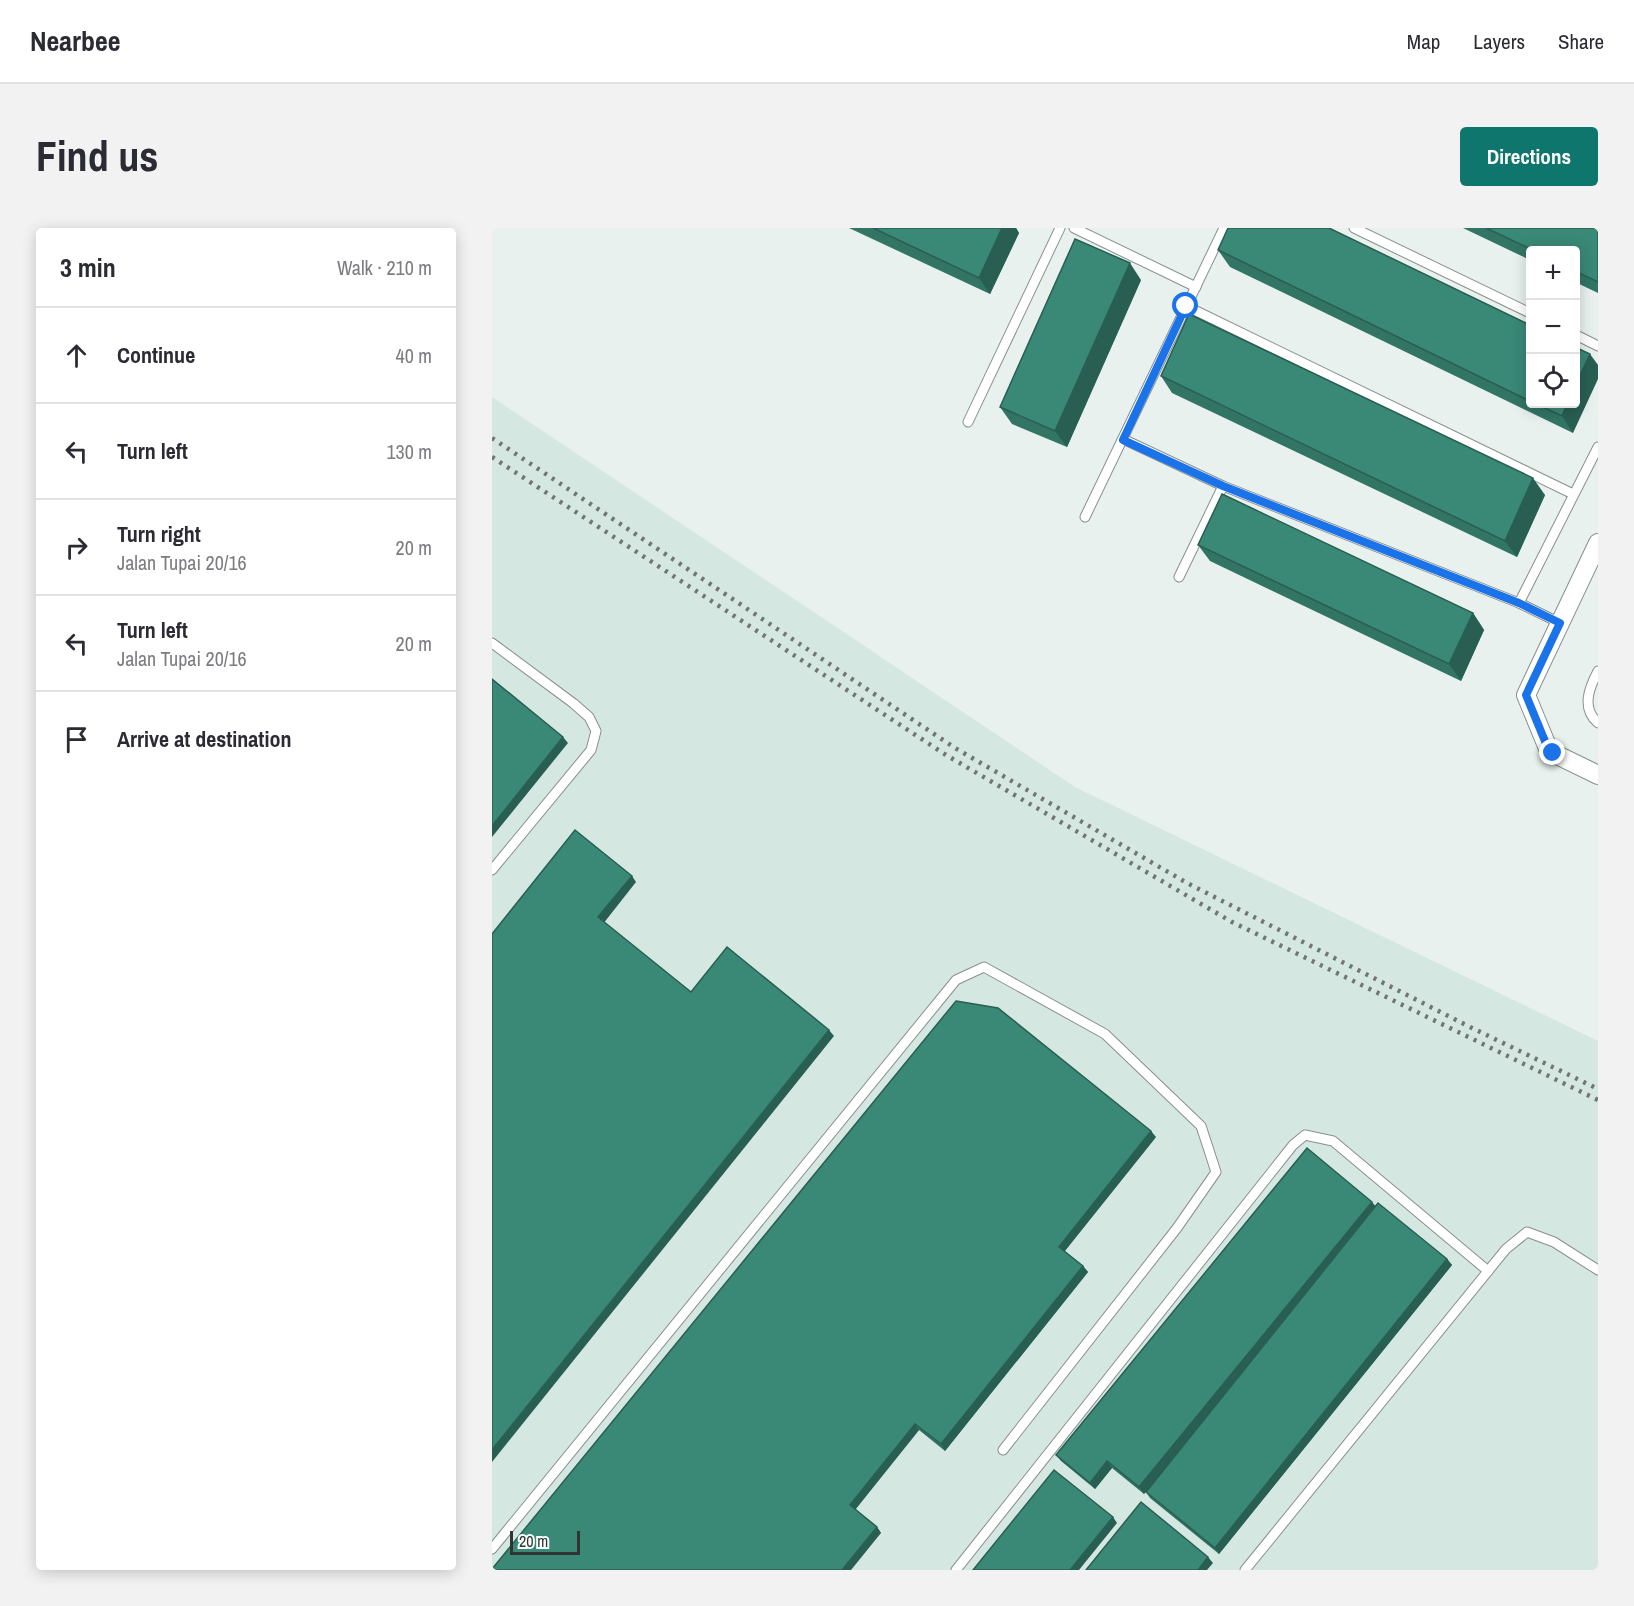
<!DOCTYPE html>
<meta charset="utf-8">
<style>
:root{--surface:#fff;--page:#f2f2f3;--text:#2b2b33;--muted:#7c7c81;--line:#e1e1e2;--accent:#0f766e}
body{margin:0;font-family:"Archivo Narrow",sans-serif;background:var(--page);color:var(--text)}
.controls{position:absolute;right:18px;top:18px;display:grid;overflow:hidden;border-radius:6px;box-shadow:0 3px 15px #0003}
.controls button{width:54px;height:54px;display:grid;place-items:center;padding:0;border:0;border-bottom:2px solid var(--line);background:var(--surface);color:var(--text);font:30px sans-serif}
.scale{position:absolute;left:18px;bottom:15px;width:70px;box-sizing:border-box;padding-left:6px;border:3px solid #313433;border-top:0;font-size:16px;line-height:21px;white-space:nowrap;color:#313433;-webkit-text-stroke:4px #f5fffc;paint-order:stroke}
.stop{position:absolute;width:18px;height:18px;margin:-14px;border:4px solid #1a73e8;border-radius:50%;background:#fff}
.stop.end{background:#1a73e8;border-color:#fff;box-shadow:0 2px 6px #0008}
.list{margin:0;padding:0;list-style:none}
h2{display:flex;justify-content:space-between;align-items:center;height:78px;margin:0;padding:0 24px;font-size:26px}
h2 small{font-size:20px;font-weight:400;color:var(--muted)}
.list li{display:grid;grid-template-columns:39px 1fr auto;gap:18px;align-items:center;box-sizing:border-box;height:96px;padding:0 24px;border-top:2px solid var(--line)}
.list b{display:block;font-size:22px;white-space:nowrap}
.list p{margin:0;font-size:20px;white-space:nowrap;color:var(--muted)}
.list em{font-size:20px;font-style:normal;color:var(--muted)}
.icon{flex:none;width:33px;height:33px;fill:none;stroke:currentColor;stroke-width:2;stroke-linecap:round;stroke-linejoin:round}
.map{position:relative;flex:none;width:1106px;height:1342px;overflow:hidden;border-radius:6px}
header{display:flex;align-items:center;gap:36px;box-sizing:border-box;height:84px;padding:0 30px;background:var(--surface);border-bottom:2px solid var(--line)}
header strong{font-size:28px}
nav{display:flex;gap:33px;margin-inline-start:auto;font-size:21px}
.intro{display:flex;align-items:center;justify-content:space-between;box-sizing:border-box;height:144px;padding:0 36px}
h1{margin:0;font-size:42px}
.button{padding:15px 27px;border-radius:6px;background:var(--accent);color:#fff;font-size:21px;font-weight:700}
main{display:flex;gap:36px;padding:0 36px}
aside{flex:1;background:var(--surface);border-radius:6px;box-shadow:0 3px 15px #0003}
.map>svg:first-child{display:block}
</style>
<header>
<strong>Nearbee</strong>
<nav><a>Map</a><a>Layers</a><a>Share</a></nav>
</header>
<div class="intro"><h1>Find us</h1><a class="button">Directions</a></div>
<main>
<aside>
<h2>3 min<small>Walk · 210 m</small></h2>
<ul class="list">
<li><svg class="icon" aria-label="ahead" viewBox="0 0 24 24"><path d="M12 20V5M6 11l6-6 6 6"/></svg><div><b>Continue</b></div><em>40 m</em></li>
<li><svg class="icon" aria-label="left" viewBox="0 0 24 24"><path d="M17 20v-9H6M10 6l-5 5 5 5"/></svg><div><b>Turn left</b></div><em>130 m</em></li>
<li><svg class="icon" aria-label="right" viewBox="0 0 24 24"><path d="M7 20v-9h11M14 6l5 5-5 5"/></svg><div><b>Turn right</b><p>Jalan Tupai 20/16</p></div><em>20 m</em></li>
<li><svg class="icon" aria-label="left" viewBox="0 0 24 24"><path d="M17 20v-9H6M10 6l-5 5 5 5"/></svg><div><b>Turn left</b><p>Jalan Tupai 20/16</p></div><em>20 m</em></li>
<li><svg class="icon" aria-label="arrive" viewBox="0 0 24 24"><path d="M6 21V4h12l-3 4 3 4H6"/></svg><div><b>Arrive at destination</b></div></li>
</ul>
</aside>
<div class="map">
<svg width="1106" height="1342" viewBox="0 0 1106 1342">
<rect width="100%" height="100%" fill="#e8f1ee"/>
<!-- built -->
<polygon fill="#d5e7e1" points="0,169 583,559 1106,813 1106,1342 0,1342"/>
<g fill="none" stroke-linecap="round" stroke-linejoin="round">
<defs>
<g id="lane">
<polyline points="582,0 704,59"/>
<polyline points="862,0 1038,85"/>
<polyline points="694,78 1081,266"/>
<polyline points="1084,107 1106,118"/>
<polyline points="476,194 568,0"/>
<polyline points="631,211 731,258 1027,375 1106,219"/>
<polyline points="593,289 732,0"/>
<polyline points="687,349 731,258"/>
<polyline points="1027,375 1068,395"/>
<polyline points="0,415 81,475 97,489 104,503 99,522 0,642"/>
<path d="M 1106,443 C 1097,460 1089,480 1106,495"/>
<polyline points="0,1321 464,752 492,739 613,806 709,898 724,944 685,1000 511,1222"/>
<polyline points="464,1342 801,917 813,907 841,913 996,1043"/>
<polyline points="753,1342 1014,1021 1035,1004 1062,1014 1106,1042"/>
</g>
<polyline id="street" points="1106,315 1034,467 1055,518 1061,525 1106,547"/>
</defs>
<!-- lane casing -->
<use href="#lane" stroke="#88908e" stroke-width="11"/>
<!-- street casing -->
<use href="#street" stroke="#88908e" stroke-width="20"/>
<!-- lane -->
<use href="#lane" stroke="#fff" stroke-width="9"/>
<!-- street -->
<use href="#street" stroke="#fff" stroke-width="18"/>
<!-- rail -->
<g stroke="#717675" stroke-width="4.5" stroke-dasharray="3 6" stroke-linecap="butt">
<polyline points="0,210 463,520 695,655 976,798 1106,861"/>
<polyline points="0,229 454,527 740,694 1106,872"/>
</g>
</g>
<!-- wall -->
<g fill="#327565">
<polygon points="357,0 524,0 527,5 498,66"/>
<polygon points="971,0 1106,0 1106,65 1083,54 1083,22 1038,22 1038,32"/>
<polygon points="726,22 1038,97 1038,176 1083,176 1081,205 738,39"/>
<polygon points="649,52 575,219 520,196 508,179"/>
<polygon points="669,148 1053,267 1025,329 680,165"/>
<polygon points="706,317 981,385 992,402 969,453 718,333"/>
<polygon points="664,909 573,1023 591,1038 596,1044 453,1223 427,1202 363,1282 385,1299 389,1305 0,1342"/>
<polygon points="883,978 955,1031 960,1037 727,1326 658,1270 654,1264 682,1229 652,1266 620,1240 603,1261 569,1233 564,1227"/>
</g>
<!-- shaded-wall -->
<g fill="#295f53">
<polygon points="510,0 524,0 527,5 498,66 487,50"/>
<polygon points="638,35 649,52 575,219 563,203"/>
<polygon points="1098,126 1106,137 1106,151 1081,205 1070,188 1075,176 1083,176 1083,158"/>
<polygon points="1041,250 1053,267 1025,329 1013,313"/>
<polygon points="981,385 992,402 969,453 957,436"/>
<polygon points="71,509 76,515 0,609 0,598"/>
<polygon points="140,648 144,654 111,696 106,689"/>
<polygon points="337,802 342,808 0,1234 0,1222"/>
<polygon points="659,903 664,909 571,1025 567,1019"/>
<polygon points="880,974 885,980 652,1266 647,1259"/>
<polygon points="955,1031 960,1037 727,1326 723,1320"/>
<polygon points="591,1038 596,1044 453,1223 449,1216"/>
<polygon points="423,1196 427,1202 362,1283 358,1277"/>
<polygon points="615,1233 620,1240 603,1261 598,1255"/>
<polygon points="621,1289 625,1295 587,1342 578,1342"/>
<polygon points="385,1299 389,1305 359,1342 350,1342"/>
<polygon points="716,1329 721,1335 715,1342 706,1342"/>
</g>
<!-- building -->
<g fill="#3a8876" stroke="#295f53" stroke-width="1.5">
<polygon points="381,0 510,0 487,50"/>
<polygon points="736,0 837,0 1038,97 1038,173 726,22"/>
<polygon points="994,0 1106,0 1106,54 1083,43 1083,22 1041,22"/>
<polygon points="583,11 638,35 563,203 508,179"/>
<polygon points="697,86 1041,250 1013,313 669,148"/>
<polygon points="1083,119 1098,126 1083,158"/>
<polygon points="1044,176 1075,176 1070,188"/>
<polygon points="730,266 981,385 957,436 706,317"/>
<polygon points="0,451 71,509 0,598"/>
<polygon points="83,602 140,648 106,689 199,764 235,719 337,802 0,1222 0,706"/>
<polygon points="464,773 506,780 659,903 567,1019 591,1038 449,1216 423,1196 358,1277 385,1299 350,1342 0,1342 0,1341"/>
<polygon points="815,920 880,974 647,1259 615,1233 598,1255 564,1227"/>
<polygon points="886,975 955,1031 723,1320 654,1264"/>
<polygon points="562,1242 621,1289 578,1342 481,1342"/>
<polygon points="649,1274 716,1329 706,1342 594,1342"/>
</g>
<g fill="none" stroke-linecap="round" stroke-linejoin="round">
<!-- route -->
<polyline stroke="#1a73e8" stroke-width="8" points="694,78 631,212 731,258 1027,375 1068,395 1034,467 1055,518 1061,525"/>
</g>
</svg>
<div class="controls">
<button>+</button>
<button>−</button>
<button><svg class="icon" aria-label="locate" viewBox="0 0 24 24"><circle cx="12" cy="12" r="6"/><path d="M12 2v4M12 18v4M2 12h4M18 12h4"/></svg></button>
</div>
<div class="scale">20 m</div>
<div class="stop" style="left:694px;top:78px"></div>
<div class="stop end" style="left:1061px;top:525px"></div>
</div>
</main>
